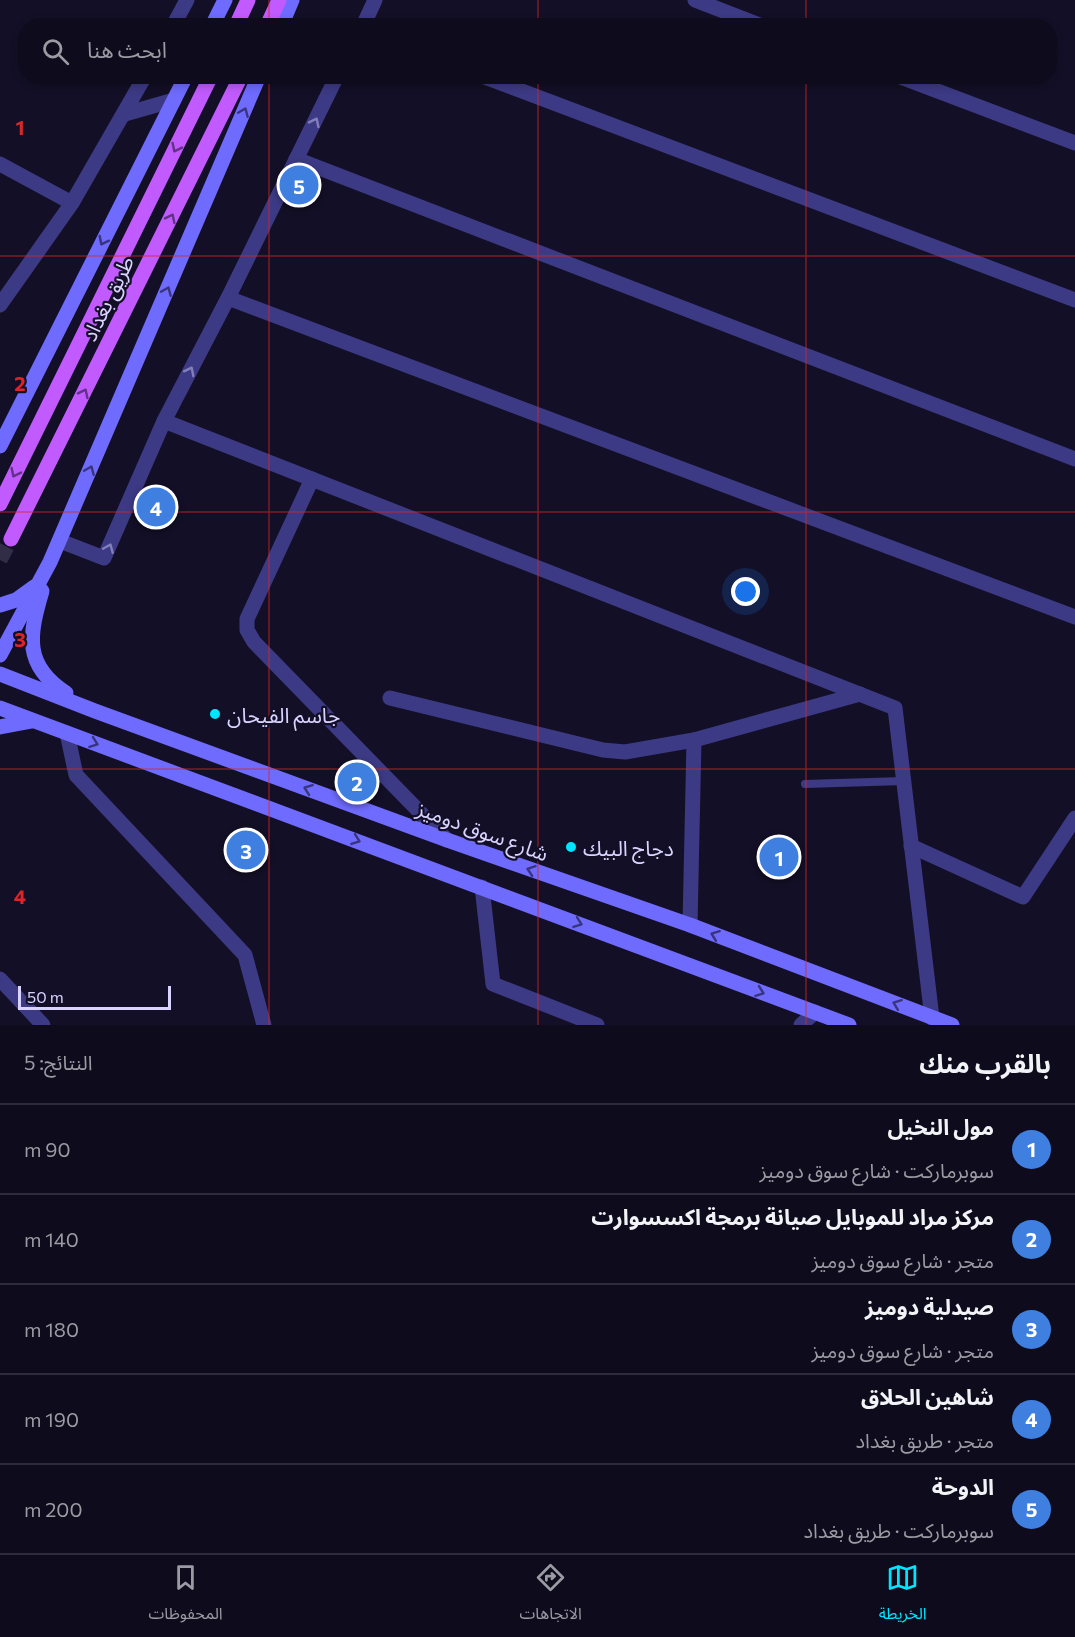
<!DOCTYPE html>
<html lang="ar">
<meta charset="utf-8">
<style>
:root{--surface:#0e0b1c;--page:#171425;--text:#f1f3f6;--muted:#9b9ba3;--line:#2e2b3b;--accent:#00e5ff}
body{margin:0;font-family:Commissioner,"Noto Sans Arabic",sans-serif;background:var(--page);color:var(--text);direction:rtl}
.scale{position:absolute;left:18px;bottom:15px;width:153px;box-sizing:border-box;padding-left:6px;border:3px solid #d9d4ff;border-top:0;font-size:16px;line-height:21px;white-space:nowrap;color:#d9d4ff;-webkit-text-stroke:4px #130f26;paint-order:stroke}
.you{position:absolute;left:746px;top:592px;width:21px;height:21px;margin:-15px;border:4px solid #fff;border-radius:50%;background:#1a73e8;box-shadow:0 0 0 9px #1a73e833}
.badge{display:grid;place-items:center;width:39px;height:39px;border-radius:50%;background:var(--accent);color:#fff;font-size:20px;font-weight:700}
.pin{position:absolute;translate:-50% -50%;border:3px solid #fff;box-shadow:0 2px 6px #0006}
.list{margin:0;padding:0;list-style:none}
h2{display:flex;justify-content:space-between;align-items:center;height:78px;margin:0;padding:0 24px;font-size:26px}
h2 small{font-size:20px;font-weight:400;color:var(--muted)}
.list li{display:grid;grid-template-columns:39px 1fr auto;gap:18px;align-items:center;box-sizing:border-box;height:90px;padding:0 24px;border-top:2px solid var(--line)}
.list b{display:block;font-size:22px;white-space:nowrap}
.list p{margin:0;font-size:20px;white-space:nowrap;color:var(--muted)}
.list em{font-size:20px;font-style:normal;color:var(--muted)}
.icon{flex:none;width:33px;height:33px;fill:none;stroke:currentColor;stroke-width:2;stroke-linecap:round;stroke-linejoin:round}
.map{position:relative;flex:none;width:1075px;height:1025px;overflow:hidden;direction:ltr}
.search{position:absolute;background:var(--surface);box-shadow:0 3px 9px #0003;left:18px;right:18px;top:18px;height:66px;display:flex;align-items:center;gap:15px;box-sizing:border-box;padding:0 21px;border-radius:24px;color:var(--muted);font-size:22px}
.sheet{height:528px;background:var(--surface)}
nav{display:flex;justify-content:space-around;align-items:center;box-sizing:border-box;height:84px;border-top:2px solid var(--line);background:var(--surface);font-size:16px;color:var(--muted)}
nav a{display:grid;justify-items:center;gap:3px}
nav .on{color:var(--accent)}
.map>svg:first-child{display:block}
</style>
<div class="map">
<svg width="1075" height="1025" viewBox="0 0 1075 1025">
<rect width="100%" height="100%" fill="#130f26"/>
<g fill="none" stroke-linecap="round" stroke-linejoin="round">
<!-- primary-tunnel -->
<polyline stroke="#312d47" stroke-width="15" stroke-dasharray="15 8" stroke-linecap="butt" points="0,560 11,539"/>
<!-- lane -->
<polyline stroke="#3d3a85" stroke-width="8" points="805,784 904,781"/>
<!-- street -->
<g stroke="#3d3a85" stroke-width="15">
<polyline points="695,0 762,26"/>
<polyline points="173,26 187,0"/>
<polyline points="363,26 375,0"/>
<polyline points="482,76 1075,300"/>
<polyline points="898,76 1075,143"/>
<polyline points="125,114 174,100"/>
<polyline points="296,159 1075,459"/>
<polyline points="0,164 72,203"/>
<polyline points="228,298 1075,617"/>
<polyline points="0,305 72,203 145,76"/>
<polyline points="164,421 895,708 932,1018"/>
<polyline points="312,479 247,619 247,630 254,642 447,840"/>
<polyline points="60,541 104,558 164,421 228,298 337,76"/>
<polyline points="390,698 603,750 625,752 694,740 860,694"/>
<polyline points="67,733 76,775 245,955 264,1025"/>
<polyline points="911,846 1023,897 1075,818"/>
<polyline points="482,887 493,984 597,1025"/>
<polyline points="690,925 694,740"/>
<polyline points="0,979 43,1025"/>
<polyline points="801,1025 815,1012"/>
</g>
<!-- secondary -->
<g stroke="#6f6bff" stroke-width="15">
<polyline points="212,26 225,0"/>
<polyline points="281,26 292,0"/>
<polyline points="0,446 186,76"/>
<path d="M 42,591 C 29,635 23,665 66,693"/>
<polyline points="0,605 16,600 34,587"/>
<polyline points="0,655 50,562 259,76"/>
<polyline points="0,674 95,711 447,840 690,925 952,1025"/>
<polyline points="0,708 849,1025"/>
<polyline points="0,727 32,721"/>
</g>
<!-- primary -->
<g stroke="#c25bff" stroke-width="15">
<polyline points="236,26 248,0"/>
<polyline points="267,26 279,0"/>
<polyline points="0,504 211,76"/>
<polyline points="11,539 241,76"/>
</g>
</g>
<!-- one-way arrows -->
<defs><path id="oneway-chevron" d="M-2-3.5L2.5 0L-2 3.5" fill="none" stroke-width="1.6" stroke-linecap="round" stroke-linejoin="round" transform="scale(1.5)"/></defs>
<g stroke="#38347d">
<use href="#oneway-chevron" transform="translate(244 112) rotate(-67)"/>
<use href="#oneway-chevron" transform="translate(103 241) rotate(117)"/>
<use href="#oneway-chevron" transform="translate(167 291) rotate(-67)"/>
<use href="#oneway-chevron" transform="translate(90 470) rotate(-67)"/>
<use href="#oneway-chevron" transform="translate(94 743) rotate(20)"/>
<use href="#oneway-chevron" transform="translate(308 789) rotate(-160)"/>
<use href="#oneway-chevron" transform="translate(356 840) rotate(20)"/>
<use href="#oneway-chevron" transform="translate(531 870) rotate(-161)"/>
<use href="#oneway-chevron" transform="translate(578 923) rotate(20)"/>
<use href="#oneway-chevron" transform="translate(715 935) rotate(-159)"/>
<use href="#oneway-chevron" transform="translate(760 992) rotate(20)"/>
<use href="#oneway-chevron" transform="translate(897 1004) rotate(-159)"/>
</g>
<g stroke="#837fbc">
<use href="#oneway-chevron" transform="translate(315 122) rotate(-64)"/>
<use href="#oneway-chevron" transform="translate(190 371) rotate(-63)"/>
<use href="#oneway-chevron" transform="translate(109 548) rotate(-67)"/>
</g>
<g stroke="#623188">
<use href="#oneway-chevron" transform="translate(176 148) rotate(116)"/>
<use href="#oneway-chevron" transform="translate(171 218) rotate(-64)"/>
<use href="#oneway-chevron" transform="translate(84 393) rotate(-64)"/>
<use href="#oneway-chevron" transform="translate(15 473) rotate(116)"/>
</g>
<!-- grid -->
<path fill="none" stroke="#d62828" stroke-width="1.5" stroke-opacity="0.55" d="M 269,0 L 269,26M 538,0 L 538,26M 806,0 L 806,26M 269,76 L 269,1025M 538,76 L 538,1025M 806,76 L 806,1025M 0,256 L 1075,256M 0,512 L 1075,512M 0,769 L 1075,769"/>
<!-- markers -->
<g fill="#00e5ff" stroke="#130f26" stroke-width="2">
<circle cx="215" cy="714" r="6"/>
<circle cx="571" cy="847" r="6"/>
</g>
<g text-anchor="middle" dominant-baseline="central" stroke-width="4.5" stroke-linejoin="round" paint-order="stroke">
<!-- street labels -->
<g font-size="21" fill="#d9d4ff" stroke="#130f26">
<text transform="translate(107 298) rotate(-64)">طريق بغداد</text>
<text transform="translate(483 830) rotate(20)">شارع سوق دوميز</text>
</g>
<!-- poi labels -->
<g font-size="21" fill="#d9d4ff" stroke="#130f26" text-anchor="start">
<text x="227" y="714">جاسم الفيحان</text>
<text x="583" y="847">دجاج البيك</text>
</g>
</g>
<g font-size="20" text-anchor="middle" font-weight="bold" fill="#d62828" stroke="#130f26" stroke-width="4.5" stroke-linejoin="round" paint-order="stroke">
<text x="20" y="135">1</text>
<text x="20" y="391">2</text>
<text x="20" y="647">3</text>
<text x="20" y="904">4</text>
</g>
</svg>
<div class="scale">50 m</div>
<div class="you"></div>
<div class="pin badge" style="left:779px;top:857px;background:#3f7fe0">1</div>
<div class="pin badge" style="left:357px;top:782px;background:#3f7fe0">2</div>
<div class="pin badge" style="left:246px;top:850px;background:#3f7fe0">3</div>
<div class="pin badge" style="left:156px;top:507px;background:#3f7fe0">4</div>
<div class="pin badge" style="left:299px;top:185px;background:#3f7fe0">5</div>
<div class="search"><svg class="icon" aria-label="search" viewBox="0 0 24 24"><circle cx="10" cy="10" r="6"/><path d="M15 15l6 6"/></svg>ابحث هنا</div>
</div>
<section class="sheet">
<h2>بالقرب منك<small>النتائج: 5</small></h2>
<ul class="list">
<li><span class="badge" style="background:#3f7fe0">1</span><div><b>مول النخيل</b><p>سوبرماركت · شارع سوق دوميز</p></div><em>90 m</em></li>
<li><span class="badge" style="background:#3f7fe0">2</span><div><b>مركز مراد للموبايل صيانة برمجة اكسسوارت</b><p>متجر · شارع سوق دوميز</p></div><em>140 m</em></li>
<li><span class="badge" style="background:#3f7fe0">3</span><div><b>صيدلية دوميز</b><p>متجر · شارع سوق دوميز</p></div><em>180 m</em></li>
<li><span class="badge" style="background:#3f7fe0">4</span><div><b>شاهين الحلاق</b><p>متجر · طريق بغداد</p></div><em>190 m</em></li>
<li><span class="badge" style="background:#3f7fe0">5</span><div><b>الدوحة</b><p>سوبرماركت · طريق بغداد</p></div><em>200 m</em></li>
</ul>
</section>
<nav>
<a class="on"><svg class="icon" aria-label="map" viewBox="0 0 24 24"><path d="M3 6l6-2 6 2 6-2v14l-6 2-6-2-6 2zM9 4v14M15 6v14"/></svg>الخريطة</a>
<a><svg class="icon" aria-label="directions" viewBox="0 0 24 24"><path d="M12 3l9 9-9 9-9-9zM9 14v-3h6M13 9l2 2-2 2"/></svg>الاتجاهات</a>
<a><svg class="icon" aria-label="saved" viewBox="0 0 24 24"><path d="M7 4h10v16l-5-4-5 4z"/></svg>المحفوظات</a>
</nav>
